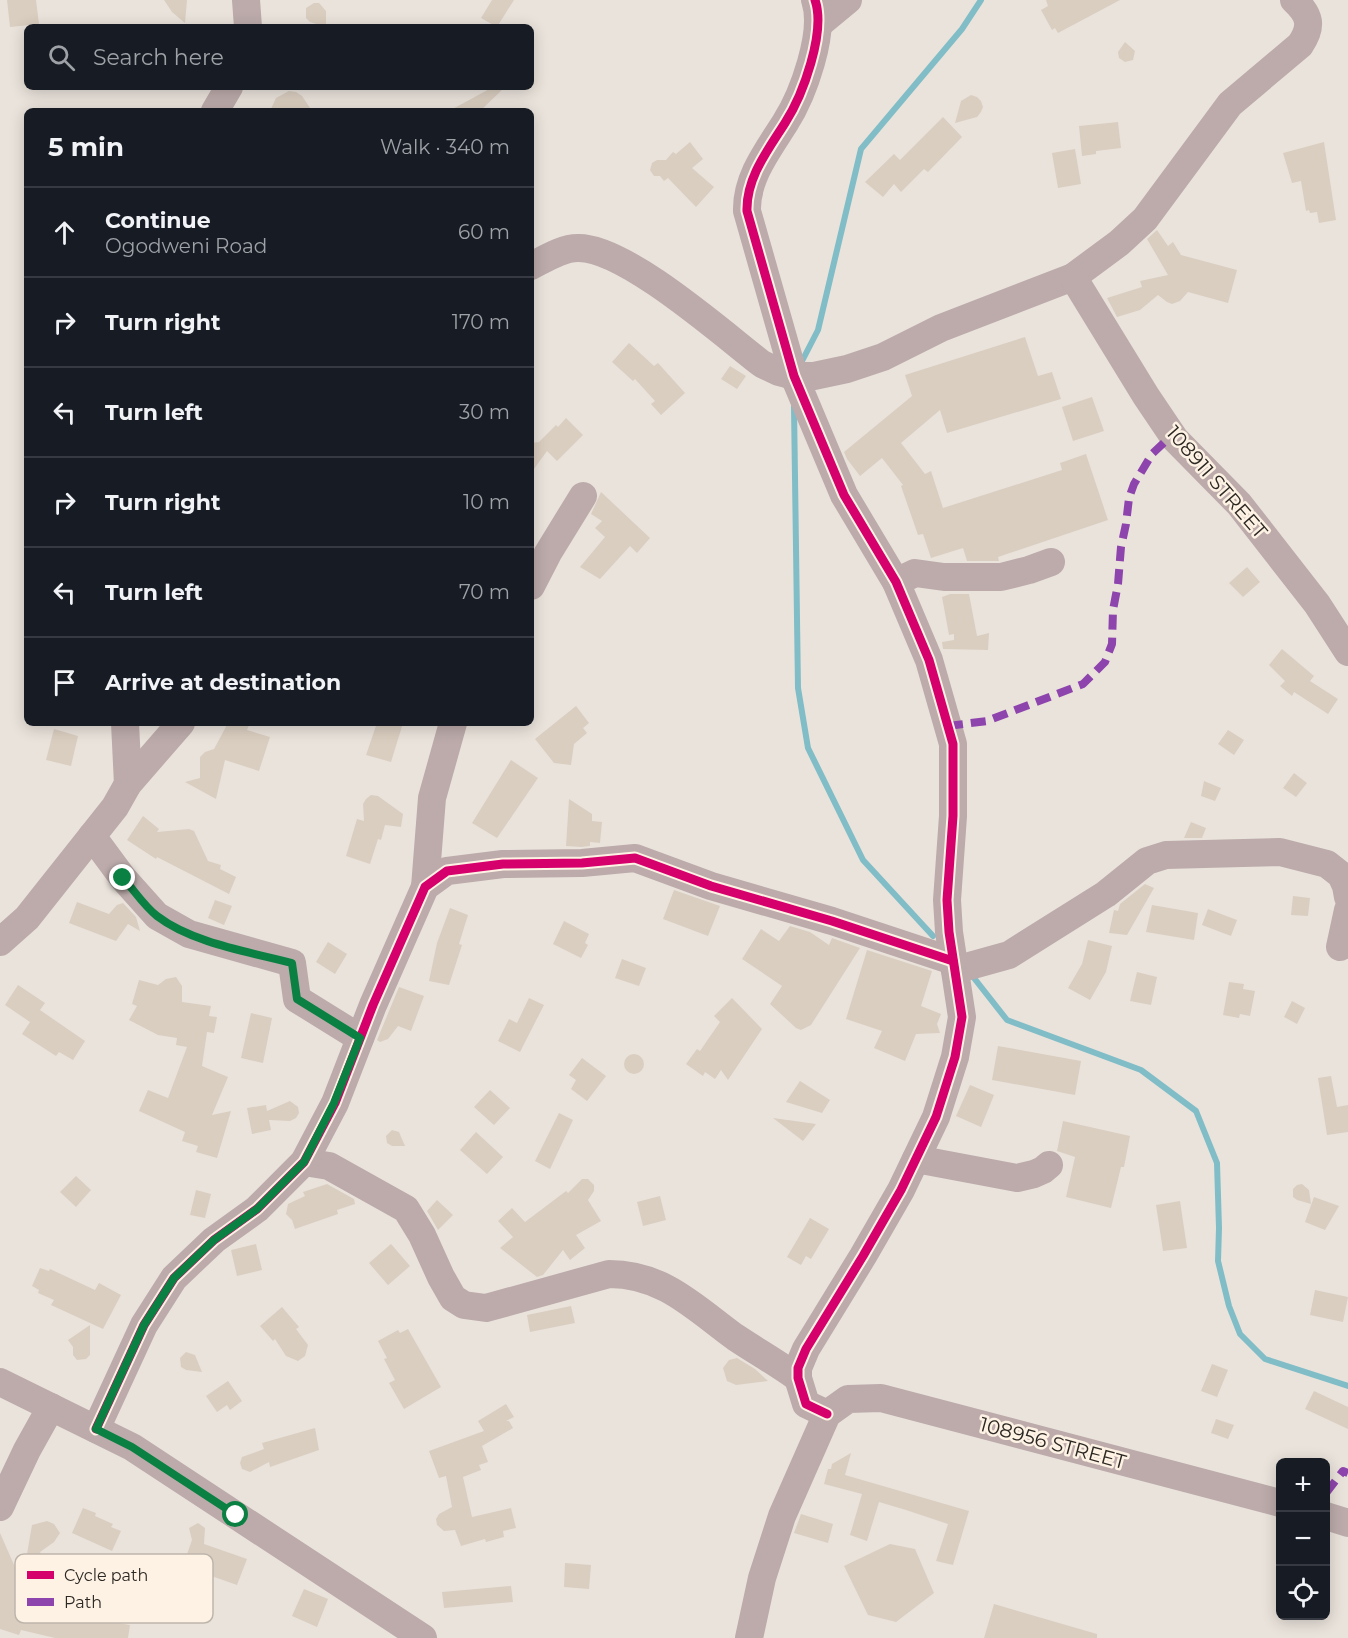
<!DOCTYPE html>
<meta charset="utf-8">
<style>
:root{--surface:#171b24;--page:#242831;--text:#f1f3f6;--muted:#9ea1a6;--line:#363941}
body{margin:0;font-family:Montserrat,sans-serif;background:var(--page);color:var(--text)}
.controls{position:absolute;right:18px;bottom:18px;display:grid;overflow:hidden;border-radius:9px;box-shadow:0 3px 15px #0003}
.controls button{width:54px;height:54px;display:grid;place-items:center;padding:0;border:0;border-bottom:2px solid var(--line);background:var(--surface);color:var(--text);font:30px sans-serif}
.stop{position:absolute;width:18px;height:18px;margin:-14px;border:4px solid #0b8043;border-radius:50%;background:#fff}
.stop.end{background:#0b8043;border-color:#fff;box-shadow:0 2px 6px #0008}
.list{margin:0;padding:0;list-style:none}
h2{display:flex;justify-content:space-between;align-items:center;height:78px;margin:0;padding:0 24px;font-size:26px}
h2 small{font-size:20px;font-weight:400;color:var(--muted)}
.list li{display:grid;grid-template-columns:39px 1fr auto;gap:18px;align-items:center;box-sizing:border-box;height:90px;padding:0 24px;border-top:2px solid var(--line)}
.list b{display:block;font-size:22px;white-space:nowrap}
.list p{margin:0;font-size:20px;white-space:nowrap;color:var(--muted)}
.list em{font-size:20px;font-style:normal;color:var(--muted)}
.icon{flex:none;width:33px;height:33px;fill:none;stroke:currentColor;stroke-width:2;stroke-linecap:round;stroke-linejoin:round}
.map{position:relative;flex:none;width:1348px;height:1638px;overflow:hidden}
.search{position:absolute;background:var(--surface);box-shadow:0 3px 15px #0003;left:24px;top:24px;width:510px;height:66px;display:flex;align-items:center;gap:15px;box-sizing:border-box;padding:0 21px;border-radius:9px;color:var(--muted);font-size:22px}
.panel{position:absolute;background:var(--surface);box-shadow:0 3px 15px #0003;left:24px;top:108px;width:510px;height:618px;border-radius:9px}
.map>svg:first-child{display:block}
</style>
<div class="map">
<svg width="1348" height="1638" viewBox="0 0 1348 1638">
<rect width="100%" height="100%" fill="#eae3dc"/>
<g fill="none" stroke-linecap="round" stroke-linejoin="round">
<!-- stream -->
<g stroke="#81bdc7" stroke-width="6">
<polyline points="800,365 818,330 861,149 962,29 981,0"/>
<polyline points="794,407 798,688 808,748 863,860 933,936"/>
<polyline points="974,978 1007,1020 1141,1070 1196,1111 1217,1163 1219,1228 1218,1261 1229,1306 1240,1334 1265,1359 1348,1386"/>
</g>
</g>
<!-- building -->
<g fill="#dacec0">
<polygon points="7,0 36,0 39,24 10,27"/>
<polygon points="164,0 187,0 185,23 172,12"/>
<polygon points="492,0 514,0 497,27 481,18"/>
<polygon points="1046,0 1120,0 1058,33 1055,28 1052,30 1041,10 1048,6"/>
<polygon points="314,3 319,3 326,11 326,27 310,22 306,18 306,8"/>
<polygon points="1125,42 1135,51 1133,60 1125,62 1119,58 1118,52"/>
<polygon points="493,87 505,87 480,111 449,111"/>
<polygon points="289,91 296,92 302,96 312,111 270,111 276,98"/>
<polygon points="971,95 977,97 981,101 983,107 981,112 977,117 955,123 961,101"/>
<polygon points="943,117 962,137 928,172 924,169 901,192 894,184 883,197 865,182 894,154 900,160"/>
<polygon points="1118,122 1121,148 1096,151 1096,154 1082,156 1079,126"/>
<polygon points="690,142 703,159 692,168 714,187 696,207 668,178 664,181 660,176 654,176 650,170 652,163 657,160 666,160 673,152 676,154"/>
<polygon points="1324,142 1336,220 1319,223 1317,212 1310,213 1309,210 1306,211 1301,181 1292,183 1283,153"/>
<polygon points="1075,149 1081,184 1058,188 1052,153"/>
<polygon points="1157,230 1168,246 1173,242 1181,255 1237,270 1228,303 1188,292 1180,301 1172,304 1167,302 1158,295 1140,310 1117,317 1107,298 1142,287 1140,281 1168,275 1147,239"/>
<polygon points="1025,337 1038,376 1052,372 1061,399 947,433 940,410 901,443 925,474 931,471 943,508 1062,470 1060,463 1086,454 1108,520 998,557 999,561 967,561 963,548 931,558 923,534 918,535 901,486 903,485 882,458 860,476 847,459 844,452 912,396 905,375"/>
<polygon points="629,343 654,366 658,363 685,393 661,415 651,404 655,401 635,379 633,381 612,362"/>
<polygon points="730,366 746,376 737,389 721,379"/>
<polygon points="1092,397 1104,431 1073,441 1062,407"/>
<polygon points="566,418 583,435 557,461 547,451 531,473 531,443 539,442 556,425 558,427"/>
<polygon points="601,492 650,538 637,553 630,546 600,579 580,567 605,537 595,528 602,521 591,514"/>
<polygon points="1247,567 1260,582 1243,597 1229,583"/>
<polygon points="950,594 969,594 977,636 989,633 988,650 943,649 942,642 954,640 954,634 949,635 942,597"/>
<polygon points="1282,649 1314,676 1310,681 1338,699 1328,714 1294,692 1292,696 1280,686 1285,681 1269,665"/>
<polygon points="576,706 589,723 583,728 587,733 574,744 571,765 554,763 535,739"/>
<polygon points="228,723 250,723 247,730 270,737 259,771 225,760 216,799 185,782 200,778 200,757 205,752 214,749"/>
<polygon points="377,723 403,723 391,762 366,755"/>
<polygon points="54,729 78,736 71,766 46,760"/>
<polygon points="1228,730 1244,740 1234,755 1218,744"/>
<polygon points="511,760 538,778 497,838 472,823"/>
<polygon points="1294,773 1307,783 1296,797 1283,788"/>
<polygon points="1204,781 1221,788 1215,801 1201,796"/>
<polygon points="371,795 378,796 403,814 401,827 385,825 381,840 378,839 370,864 346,856 357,819 364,821 363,804 366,799"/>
<polygon points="569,799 592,814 592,821 602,822 600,843 590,842 590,846 581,847 566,846"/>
<polygon points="143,816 159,829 157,832 189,829 194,831 208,861 221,865 220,869 236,877 229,894 157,857 156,859 127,840"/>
<polygon points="1191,822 1206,828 1202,838 1184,838"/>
<polygon points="1145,884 1154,888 1127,935 1109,933 1114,910 1118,911 1120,904"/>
<polygon points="674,890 720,906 708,936 663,919"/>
<polygon points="1293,896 1310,898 1308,916 1291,915"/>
<polygon points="215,900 232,906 224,925 208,918"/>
<polygon points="77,902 109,914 117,905 123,903 136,917 140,931 128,924 116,941 69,923"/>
<polygon points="1152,905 1198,913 1194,940 1146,932"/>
<polygon points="450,908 468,915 459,944 462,945 449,985 429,981 437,943"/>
<polygon points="1208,909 1237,920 1231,936 1202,925"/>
<polygon points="564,921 589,934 585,943 588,945 581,958 553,944"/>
<polygon points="790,926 810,932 829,945 832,938 860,948 811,1025 801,1030 796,1028 770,1004 782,986 742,959 761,929 779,941"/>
<polygon points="1088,940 1112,946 1106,972 1090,1000 1068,988 1082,964"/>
<polygon points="328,942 347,954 335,974 316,962"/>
<polygon points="867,950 932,971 921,1006 941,1014 937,1024 940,1033 916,1034 905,1061 874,1048 882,1031 846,1019"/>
<polygon points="622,959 646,968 639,986 615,978"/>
<polygon points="1137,972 1157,977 1151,1005 1130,1001"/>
<polygon points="176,977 182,986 182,1002 211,1006 209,1016 217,1017 214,1033 207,1032 202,1066 228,1077 212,1115 231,1111 217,1158 196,1152 198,1146 182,1141 185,1132 139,1111 148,1090 168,1098 187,1047 176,1045 177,1038 158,1035 129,1020 137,1006 132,1004 139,980 158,985 166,979"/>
<polygon points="1229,982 1244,984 1243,989 1255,991 1250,1016 1240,1014 1239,1018 1223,1015"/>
<polygon points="18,985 45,1003 40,1010 85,1041 73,1060 59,1052 56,1056 22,1034 30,1022 5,1005"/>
<polygon points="399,987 424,996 411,1031 398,1026 388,1039 380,1042 377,1040"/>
<polygon points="529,998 544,1005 520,1052 498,1041 509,1019 517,1023"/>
<polygon points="732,998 762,1029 728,1080 721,1070 715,1079 705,1072 703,1076 686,1064 697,1049 700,1051 720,1022 714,1016"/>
<polygon points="1292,1001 1305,1008 1297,1024 1284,1017"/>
<polygon points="251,1013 272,1018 263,1063 241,1058"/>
<polygon points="998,1046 1081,1061 1075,1095 992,1080"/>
<circle cx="634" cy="1064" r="10"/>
<polygon points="582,1058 606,1076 587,1101 571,1089 576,1080 569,1075"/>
<polygon points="1331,1076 1337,1107 1348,1105 1348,1132 1327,1135 1318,1078"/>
<polygon points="800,1081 830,1100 822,1113 786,1102"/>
<polygon points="970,1085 994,1095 981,1127 956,1116"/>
<polygon points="490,1090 510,1108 494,1125 474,1107"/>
<polygon points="290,1101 298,1107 299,1113 296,1118 290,1121 269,1120 271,1130 252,1134 247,1108 266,1105 267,1111"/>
<polygon points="559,1113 573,1120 550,1169 535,1161"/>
<polygon points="773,1118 802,1122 816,1124 803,1141"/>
<polygon points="1063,1121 1130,1136 1124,1167 1121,1167 1111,1208 1066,1197 1075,1157 1057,1151"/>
<polygon points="392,1130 399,1132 405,1146 392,1146 387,1143 386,1136"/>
<polygon points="476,1132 503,1157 487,1174 460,1150"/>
<polygon points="76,1176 91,1190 76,1207 60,1192"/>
<polygon points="582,1179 588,1179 594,1185 594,1191 588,1200 601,1221 576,1235 585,1248 570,1260 563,1250 543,1275 537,1277 500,1248 513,1237 498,1221 512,1208 525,1222 566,1191 568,1193"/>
<polygon points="327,1184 354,1199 355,1204 337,1210 338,1214 295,1229 292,1220 286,1214 288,1204 305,1196 303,1192"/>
<polygon points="1302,1184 1309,1190 1311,1204 1297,1200 1293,1197 1293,1189 1297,1185"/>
<polygon points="196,1190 211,1194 205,1218 190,1215"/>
<polygon points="660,1196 666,1220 643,1226 637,1202"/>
<polygon points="1314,1197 1339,1206 1325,1230 1305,1222"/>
<polygon points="437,1200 453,1215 438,1230 427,1211"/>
<polygon points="1180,1201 1187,1248 1163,1251 1156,1205"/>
<polygon points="810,1218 829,1229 811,1259 806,1256 801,1265 787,1257"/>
<polygon points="256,1244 262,1270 237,1276 231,1250"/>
<polygon points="391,1244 410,1266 388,1285 369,1263"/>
<polygon points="40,1268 49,1271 50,1269 95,1290 99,1283 121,1295 103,1329 51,1305 54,1300 38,1293 39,1290 32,1286"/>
<polygon points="1315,1290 1348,1297 1343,1322 1310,1315"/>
<polygon points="571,1306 575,1323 530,1332 527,1315"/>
<polygon points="282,1307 299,1327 296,1329 308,1345 305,1356 298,1361 286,1356 275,1339 273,1341 260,1326"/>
<polygon points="90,1325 90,1355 86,1359 77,1360 73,1355 73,1347 68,1340"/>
<polygon points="408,1329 441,1387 404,1409 389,1383 395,1380 384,1359 387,1358 378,1341 398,1330 400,1333"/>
<polygon points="186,1352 195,1355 202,1372 186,1370 181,1367 180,1358"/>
<polygon points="737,1358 755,1369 768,1381 736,1385 727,1381 723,1368 729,1360"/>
<polygon points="1212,1364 1228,1370 1217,1397 1201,1391"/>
<polygon points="228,1381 242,1401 230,1410 227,1405 217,1412 206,1396"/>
<polygon points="1314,1391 1348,1407 1348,1429 1305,1409"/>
<polygon points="506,1404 514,1417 506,1421 509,1421 513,1428 482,1446 488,1462 479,1465 481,1470 463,1477 472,1517 511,1508 516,1528 503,1531 504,1537 486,1542 485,1539 461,1546 455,1530 444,1531 437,1525 436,1519 439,1514 452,1507 446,1476 439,1478 429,1451 484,1431 478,1421"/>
<polygon points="1216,1419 1234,1425 1228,1439 1211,1433"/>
<polygon points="315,1428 319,1450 270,1467 269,1462 250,1472 242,1469 240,1463 242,1457 264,1449 262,1443"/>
<polygon points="851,1453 845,1475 969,1511 953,1565 936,1561 948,1524 906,1510 879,1502 867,1541 850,1535 862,1494 824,1484 828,1469 831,1469 832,1464"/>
<polygon points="83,1508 96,1513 95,1516 113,1524 111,1527 121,1531 112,1551 72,1533"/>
<polygon points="801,1514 833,1524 828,1543 794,1533"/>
<polygon points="47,1521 54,1524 60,1533 54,1542 40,1552 51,1575 93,1582 88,1618 130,1625 128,1638 55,1638 21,1630 19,1635 0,1629 0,1533 22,1583 32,1525"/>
<polygon points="198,1523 205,1528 204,1544 247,1559 237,1585 200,1572 199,1565 185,1560 192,1540 189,1528"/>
<polygon points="890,1544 915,1549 934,1593 896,1622 868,1615 844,1566"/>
<polygon points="565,1563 591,1565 589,1589 564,1587"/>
<polygon points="511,1586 513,1602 444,1608 442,1592"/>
<polygon points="304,1589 328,1599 317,1627 292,1616"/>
<polygon points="994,1604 1097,1634 1097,1638 984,1638"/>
</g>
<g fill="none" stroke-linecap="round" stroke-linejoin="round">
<!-- minor -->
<g stroke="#bcabaa" stroke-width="28">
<polyline points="246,0 248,27"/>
<path d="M 815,0 C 826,32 803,95 785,123 C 768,150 746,178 747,211 L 794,376 L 844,495 L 896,582 L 929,660 L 953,744 L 953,816 L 947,900 L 949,932 L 962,1017 L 955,1057 L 936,1117 L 901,1190 L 863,1256 L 806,1349 L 798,1368 L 798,1378 L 806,1404 L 827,1414"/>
<polyline points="819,24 848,0"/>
<polyline points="215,111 229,87"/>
<path d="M 531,266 C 545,259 562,248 578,248 C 625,247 723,334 762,364 L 779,372 L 794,376 L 814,376 L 847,369 L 883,357 L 941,328 L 1073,277 L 1119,243 L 1145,219 L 1230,104 L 1300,45 C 1313,26 1310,15 1294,0"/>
<polyline points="1073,277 1146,396 1175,439 1239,504 1317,604 1348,652"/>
<polyline points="896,582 915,573 944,577 1001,577 1029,570 1051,562"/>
<polyline points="531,586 548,553 583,496"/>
<polyline points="125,723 128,784"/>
<polyline points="92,836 123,878 157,916 189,934 292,963 297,999 360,1038"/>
<polyline points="425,887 432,798 453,723"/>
<polyline points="0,942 27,918 115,807 128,784 181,723"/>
<polyline points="1340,947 1348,910"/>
<polyline points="955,970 1009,955 1106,894 1147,861 1166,855 1280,852 1327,864 1341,875 1346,886 1348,897"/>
<polyline points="916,1159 1017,1178 1034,1174 1043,1170 1049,1165"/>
<path d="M 304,1162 L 329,1166 L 406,1209 L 422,1235 L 441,1277 L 453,1298 L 464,1305 L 486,1308 L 609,1274 C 663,1274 694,1307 735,1337 C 756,1351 777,1363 798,1378"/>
<polyline points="0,1382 132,1447 423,1638"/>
<polyline points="827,1414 848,1399 881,1398 1280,1503"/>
<polyline points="96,1429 144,1325 174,1278 214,1240 257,1209 304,1162 335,1103 373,1005 425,887 447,871 503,864 582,863 635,858 711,886 832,921 953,961"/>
<polyline points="0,1507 27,1450 51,1407"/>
<polyline points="1326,1516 1348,1523"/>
<polyline points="749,1638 762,1578 782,1516 827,1414"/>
</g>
<!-- quiet -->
<g stroke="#8e44ad" stroke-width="8" stroke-dasharray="15 8" stroke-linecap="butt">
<polyline points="948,726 987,721 1083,684 1105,662 1112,644 1113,610 1118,584 1121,547 1126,524 1129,498 1134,484 1152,454 1172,435"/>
<polyline points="1326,1493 1343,1471 1348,1473"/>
</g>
<defs>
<g id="cycleway">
<path d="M 815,0 C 826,32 803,95 785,123 C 768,150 746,178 747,211 L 794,376 L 844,495 L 896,582 L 929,660 L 953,744 L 953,816 L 947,900 L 949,932 L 962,1017 L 955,1057 L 936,1117 L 901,1190 L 863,1256 L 806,1349 L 798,1368 L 798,1378 L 806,1404 L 827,1414"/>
<polyline points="96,1429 144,1325 174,1278 214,1240 257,1209 304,1162 335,1103 373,1005 425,887 447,871 503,864 582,863 635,858 711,886 832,921 953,961"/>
</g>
</defs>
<!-- cycleway casing -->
<use href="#cycleway" stroke="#fdf2e4" stroke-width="13"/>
<!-- cycleway -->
<use href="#cycleway" stroke="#d6006c" stroke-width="9"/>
</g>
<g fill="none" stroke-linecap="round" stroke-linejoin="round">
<!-- route -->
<path stroke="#0b8043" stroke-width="8" d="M 123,878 C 134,890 144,906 157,916 C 192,943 250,952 292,963 L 297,999 L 360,1038 L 334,1103 L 304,1162 L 257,1209 L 214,1240 L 174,1278 L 144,1325 L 96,1429 L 132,1447 L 236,1515"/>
</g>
<g text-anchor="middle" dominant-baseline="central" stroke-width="5" stroke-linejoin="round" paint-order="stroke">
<!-- street labels -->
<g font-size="20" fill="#2b2722" stroke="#fdf2e4">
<text transform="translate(1217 482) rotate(49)">108911 STREET</text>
<text transform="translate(1053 1443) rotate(15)">108956 STREET</text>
</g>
</g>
<!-- legend -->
<rect x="15" y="1554" width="198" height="69" rx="9" fill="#fdf2e4" stroke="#beb5aa" stroke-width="1.5"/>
<rect x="27" y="1571" width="27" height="8" fill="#d6006c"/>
<rect x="27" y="1598" width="27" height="8" fill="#8e44ad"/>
<g font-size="16" fill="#2b2722">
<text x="64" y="1581">Cycle path</text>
<text x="64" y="1608">Path</text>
</g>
</svg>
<div class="controls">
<button>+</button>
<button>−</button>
<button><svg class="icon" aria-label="locate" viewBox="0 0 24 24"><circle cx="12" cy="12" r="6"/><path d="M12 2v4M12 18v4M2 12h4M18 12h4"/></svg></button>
</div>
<div class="stop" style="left:236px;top:1515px"></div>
<div class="stop end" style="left:123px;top:878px"></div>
<div class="search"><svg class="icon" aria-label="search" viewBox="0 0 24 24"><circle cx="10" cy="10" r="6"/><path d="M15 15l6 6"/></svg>Search here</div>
<section class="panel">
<h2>5 min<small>Walk · 340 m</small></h2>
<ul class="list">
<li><svg class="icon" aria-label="ahead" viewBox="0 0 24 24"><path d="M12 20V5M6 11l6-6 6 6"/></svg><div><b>Continue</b><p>Ogodweni Road</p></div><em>60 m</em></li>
<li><svg class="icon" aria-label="right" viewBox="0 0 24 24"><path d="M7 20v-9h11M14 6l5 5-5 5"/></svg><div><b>Turn right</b></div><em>170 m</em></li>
<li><svg class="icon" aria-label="left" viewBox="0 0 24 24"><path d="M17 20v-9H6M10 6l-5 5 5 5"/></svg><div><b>Turn left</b></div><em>30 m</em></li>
<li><svg class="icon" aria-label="right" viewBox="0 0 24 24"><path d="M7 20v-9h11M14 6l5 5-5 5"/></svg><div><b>Turn right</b></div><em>10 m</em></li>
<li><svg class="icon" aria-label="left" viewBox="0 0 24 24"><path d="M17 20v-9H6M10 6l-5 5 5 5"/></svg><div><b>Turn left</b></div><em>70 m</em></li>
<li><svg class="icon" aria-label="arrive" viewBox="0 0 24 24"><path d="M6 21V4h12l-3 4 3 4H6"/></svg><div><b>Arrive at destination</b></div></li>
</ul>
</section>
</div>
